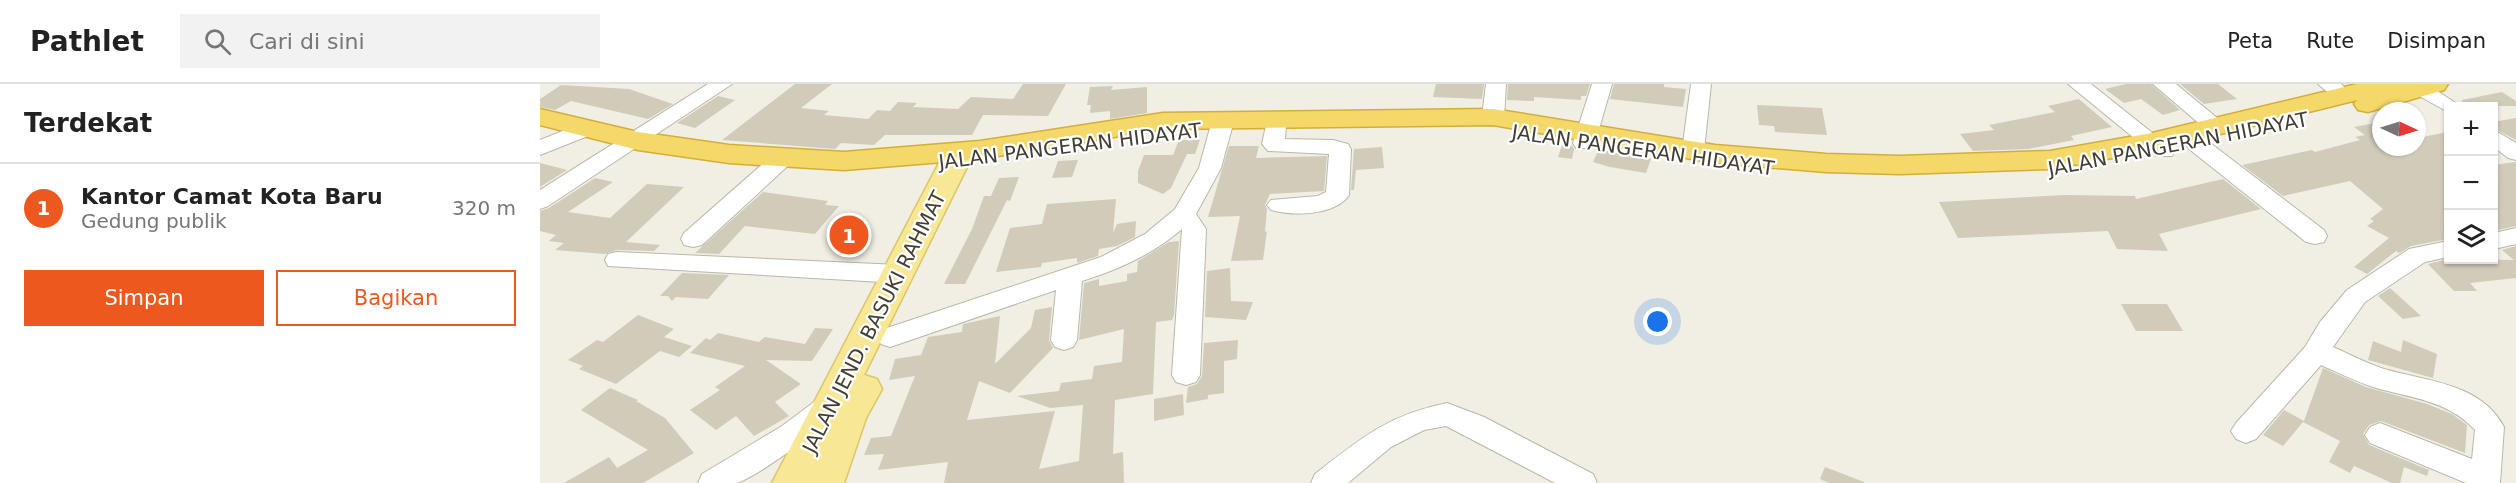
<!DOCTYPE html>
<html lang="id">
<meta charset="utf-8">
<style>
:root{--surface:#fff;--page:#f2f2f2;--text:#222;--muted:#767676;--line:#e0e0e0;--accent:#ed581f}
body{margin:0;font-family:"DejaVu Sans",sans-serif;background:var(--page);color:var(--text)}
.controls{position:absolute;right:18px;top:18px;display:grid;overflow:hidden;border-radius:0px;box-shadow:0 2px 4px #0004}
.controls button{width:54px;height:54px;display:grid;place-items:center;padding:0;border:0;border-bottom:2px solid var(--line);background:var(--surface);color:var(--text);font:30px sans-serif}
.compass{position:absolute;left:1832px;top:18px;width:54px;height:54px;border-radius:50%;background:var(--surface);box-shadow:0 2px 4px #0004;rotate:94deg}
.you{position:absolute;left:1118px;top:238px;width:21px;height:21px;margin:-15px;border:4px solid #fff;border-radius:50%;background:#1a73e8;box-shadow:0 0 0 9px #1a73e833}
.badge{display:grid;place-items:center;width:39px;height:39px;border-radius:50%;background:var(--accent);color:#fff;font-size:20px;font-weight:700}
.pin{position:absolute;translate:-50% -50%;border:3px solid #fff;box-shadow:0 2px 6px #0006}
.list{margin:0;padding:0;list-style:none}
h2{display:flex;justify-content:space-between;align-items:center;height:78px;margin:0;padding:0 24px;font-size:26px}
h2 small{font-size:20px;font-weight:400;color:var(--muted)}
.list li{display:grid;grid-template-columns:39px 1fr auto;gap:18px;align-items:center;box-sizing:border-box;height:90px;padding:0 24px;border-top:2px solid var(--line)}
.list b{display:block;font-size:22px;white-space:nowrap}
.list p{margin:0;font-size:20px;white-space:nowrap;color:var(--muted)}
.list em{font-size:20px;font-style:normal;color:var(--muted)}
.actions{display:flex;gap:12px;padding:18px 24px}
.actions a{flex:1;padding:14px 0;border:2px solid var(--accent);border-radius:0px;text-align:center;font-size:21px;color:var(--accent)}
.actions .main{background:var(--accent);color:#fff}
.icon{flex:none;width:33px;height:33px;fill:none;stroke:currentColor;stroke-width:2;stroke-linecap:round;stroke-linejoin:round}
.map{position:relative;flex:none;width:1976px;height:399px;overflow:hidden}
header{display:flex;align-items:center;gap:36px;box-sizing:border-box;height:84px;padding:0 30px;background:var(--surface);border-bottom:2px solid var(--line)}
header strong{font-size:28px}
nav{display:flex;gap:33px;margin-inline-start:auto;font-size:21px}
.search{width:420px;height:54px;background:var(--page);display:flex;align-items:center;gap:15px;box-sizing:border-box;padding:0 21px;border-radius:0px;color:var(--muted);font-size:22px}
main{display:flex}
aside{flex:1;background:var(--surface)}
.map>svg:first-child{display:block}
</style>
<header>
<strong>Pathlet</strong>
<div class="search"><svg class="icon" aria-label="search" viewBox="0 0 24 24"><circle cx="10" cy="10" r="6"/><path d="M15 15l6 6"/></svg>Cari di sini</div>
<nav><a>Peta</a><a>Rute</a><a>Disimpan</a></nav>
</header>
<main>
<aside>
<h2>Terdekat<small></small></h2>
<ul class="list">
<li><span class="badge">1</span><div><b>Kantor Camat Kota Baru</b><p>Gedung publik</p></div><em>320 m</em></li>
</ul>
<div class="actions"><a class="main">Simpan</a><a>Bagikan</a></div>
</aside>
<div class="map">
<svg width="1976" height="399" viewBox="0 0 1976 399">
<rect width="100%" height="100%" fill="#f1eee4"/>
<!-- building -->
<g fill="#d1cbba">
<polygon points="255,0 292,0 261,24 289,27 284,31 328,35 337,26 350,27 358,18 377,19 373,23 418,25 431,13 473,15 483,0 526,0 508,32 443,31 432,51 345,51 334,61 301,59 295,65 182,56"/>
<polygon points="896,0 944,0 942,15 893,13"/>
<polygon points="968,0 1050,0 1046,12 1041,12 1041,16 994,13 994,17 967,16"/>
<polygon points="1074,0 1124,0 1124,3 1146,5 1143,23 1070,15"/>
<polygon points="1586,0 1611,0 1640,26 1623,31 1601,15 1584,19 1565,5"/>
<polygon points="1640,0 1678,0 1697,15 1664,20"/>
<polygon points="21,1 89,5 133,20 108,35 31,17 15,26 0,23 0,15"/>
<polygon points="573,2 571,6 607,3 607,29 570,35 570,27 550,29 551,21 547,21 550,3"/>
<polygon points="1962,8 1976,17 1976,22 1922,22 1922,16"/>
<polygon points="178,12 195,16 155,44 137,39"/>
<polygon points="1539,15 1572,43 1531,52 1534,56 1488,65 1433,67 1420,50 1454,46 1449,41 1515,28 1508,22"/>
<polygon points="1217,21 1282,24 1287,51 1235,48 1234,42 1219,41"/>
<polygon points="1976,34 1976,56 1953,44 1953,38"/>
<polygon points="1841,38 1841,63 1877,63 1877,54 1908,48 1908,155 1871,162 1859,169 1856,167 1827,190 1814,183 1849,154 1827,142 1834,137 1830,135 1843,125 1810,97 1743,112 1702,81 1772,66 1775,68 1820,56 1815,53 1825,51 1814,43"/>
<polygon points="639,56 660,56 655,70 647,70 631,104 623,110 598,99 598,87 604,71 633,71"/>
<polygon points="1022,61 1032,62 1034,65 1032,75 1018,73"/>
<polygon points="689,62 719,62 716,74 787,72 784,107 730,110 725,121 727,125 725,148 727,147 723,176 691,177 700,132 668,133"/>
<polygon points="842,63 844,84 816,86 814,106 811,106 814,65"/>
<polygon points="1059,65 1089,71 1111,75 1106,89 1070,83 1053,78"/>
<polygon points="538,76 532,93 512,94 518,77"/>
<polygon points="1976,78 1976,142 1953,147 1953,81"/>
<polygon points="0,79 27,86 0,103"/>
<polygon points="479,93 470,117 467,116 425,200 404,200 432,145 444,112 451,112 459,94"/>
<polygon points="55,94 73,98 28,128 70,134 107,100 144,103 86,158 120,161 114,167 77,166 65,170 15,166 24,159 9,157 16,151 0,147 0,127 9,124"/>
<polygon points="1683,95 1721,125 1619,150 1628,167 1577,165 1568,147 1418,154 1399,118 1525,111 1595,112 1596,115"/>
<polygon points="223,108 288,117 285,121 299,122 275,150 205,142 179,170 155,169"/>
<polygon points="576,115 573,149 577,140 596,137 595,153 577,162 559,165 558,172 537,179 537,174 502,179 501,183 456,188 470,144 502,140 507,120"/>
<polygon points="639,157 634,231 632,236 616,238 613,310 575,316 573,370 583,368 584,399 404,399 408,378 338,386 344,370 324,371 331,354 351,352 375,292 349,296 355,275 381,271 388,253 422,248 423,240 460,232 455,280 491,244 495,226 512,223 509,256 513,264 470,309 439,297 427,336 515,327 499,385 539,377 543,321 510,324 477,312 519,307 521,299 552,295 554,282 582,278 584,245 539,256 544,199 559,195 559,202 587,197 587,190 597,188 598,177 629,158"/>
<polygon points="1976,162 1976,194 1930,199 1937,207 1914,207 1888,180 1908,175 1974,176 1962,166"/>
<polygon points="690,184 691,217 713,218 706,236 665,233 667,187"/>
<polygon points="142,189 189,191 168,215 136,213 132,217 128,212 120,212"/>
<polygon points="1850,204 1881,232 1863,235 1838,212"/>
<polygon points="1581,220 1627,220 1643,247 1596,247"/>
<polygon points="98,231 134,245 124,253 152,262 139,273 120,267 76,300 39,285 43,282 28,276 57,256 63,258"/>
<polygon points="275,244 293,245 272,277 226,276 261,300 235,318 249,332 214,352 196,332 176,346 150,326 180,306 175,303 205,282 150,269 166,254 170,256 178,249 219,258 225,253 265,260"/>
<polygon points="698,256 697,275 684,277 684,309 668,311 668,315 646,319 648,303 657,300 662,292 664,259"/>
<polygon points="1863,256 1897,270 1893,294 1828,276 1833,257 1861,268"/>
<polygon points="1783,284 1826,303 1887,320 1912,330 1927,341 1925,369 1841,337 1829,341 1823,350 1829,361 1889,386 1887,392 1864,383 1860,399 1852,399 1814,382 1810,389 1789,378 1800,357 1763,338 1743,362 1723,351 1744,326 1764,337"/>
<polygon points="70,304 98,316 96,317 125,334 154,369 103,399 24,399 69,373 77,384 108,366 41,326"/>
<polygon points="643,310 644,331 614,337 614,315"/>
<polygon points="1285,383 1324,398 1324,399 1289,399 1280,395"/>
</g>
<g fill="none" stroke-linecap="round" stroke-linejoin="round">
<defs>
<g id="minor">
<polygon points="168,0 192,0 8,122 0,125 0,106"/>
<polygon points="946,0 966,0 964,33 961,38 945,38 942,33"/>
<polygon points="1052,0 1072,0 1055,59 1052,64 1036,64 1033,59"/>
<polygon points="1151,0 1171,0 1164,67 1161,72 1145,72 1142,67"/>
<polygon points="1528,0 1551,0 1635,67 1632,72 1616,72"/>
<polygon points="1613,0 1636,0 1688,43 1685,48 1669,48"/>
<polygon points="1778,0 1801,0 1815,13 1812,17 1798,17"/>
<polygon points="1871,0 1887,0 1920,22 1908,22 1908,28 1872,8 1869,4"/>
<path d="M 735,35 L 743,37 L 746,42 L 745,55 L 793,56 L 808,60 L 811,65 L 809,111 C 795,132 753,132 731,126 L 727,121 L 731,116 L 778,112 L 786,108 L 789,70 L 728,67 L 722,60 L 727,37 Z"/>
<path d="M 681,37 L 689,39 L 692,44 L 681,84 L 656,130 L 666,145 L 660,291 L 656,298 L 646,301 L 636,298 L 632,291 L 642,145 C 612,171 579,185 542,197 L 537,256 L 533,263 L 524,266 L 515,263 L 511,256 L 516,206 L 359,260 L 350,263 L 341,260 L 337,253 L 341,246 L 561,173 L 605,150 L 635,125 L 659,84 L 670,44 L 673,39 Z"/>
<polygon points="45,38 53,40 56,45 53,50 0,71 0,56"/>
<polygon points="1954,46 1976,59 1976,76 1968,74 1954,63"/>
<polygon points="1657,53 1665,55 1784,146 1787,152 1784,158 1775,160 1766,158 1649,65 1646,60 1649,55"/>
<polygon points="243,67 251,69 254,74 251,79 162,161 153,163 144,161 141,155 144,149 235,69"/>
<polygon points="1976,144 1976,160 1954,165 1954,149"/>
<path d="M 1908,157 L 1908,173 L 1885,178 L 1825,218 L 1793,263 C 1809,270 1826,279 1844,285 C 1886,297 1941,299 1964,343 L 1960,399 L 1926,399 L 1830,359 L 1825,351 L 1830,343 L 1840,339 L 1932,375 L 1935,346 C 1908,316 1870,314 1833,303 C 1815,297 1799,289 1781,281 L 1716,355 L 1706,359 L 1696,355 L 1691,347 L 1696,339 L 1765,263 L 1780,238 L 1807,206 L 1869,165 Z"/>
<polygon points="77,168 359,181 368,184 372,190 368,196 359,199 68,182 65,176 68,170"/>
<path d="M 288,312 L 298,315 L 302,323 C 295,337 211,397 196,399 C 184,399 170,399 158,399 L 162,390 L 242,342 L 278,315 Z"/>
<path d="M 907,319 L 944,333 L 1053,390 L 1057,399 L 1015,399 L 906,342 L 884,346 L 851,363 L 808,399 L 771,399 L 775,390 C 821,354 848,331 907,319 Z"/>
</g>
<polygon id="major" points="415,68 425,71 430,77 324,291 337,295 342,305 326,334 304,399 232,399 400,77 405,71"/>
<polygon id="highway" points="1817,0 1908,0 1904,6 1828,28 1818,26 1814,20 1817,16 1612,67 1510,85 1360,90 1286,88 1175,79 953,41 623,45 440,75 304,86 189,79 98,66 0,41 0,25 98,48 189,61 304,68 440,57 623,29 953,25 1175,61 1286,70 1360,72 1510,67 1612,49"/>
</defs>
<!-- minor casing -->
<use href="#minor" stroke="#bbb7a7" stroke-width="2"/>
<!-- major casing -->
<use href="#major" stroke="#dbc767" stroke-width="3"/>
<!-- highway casing -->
<use href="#highway" stroke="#d3ae3b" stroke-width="3"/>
<!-- minor -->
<use href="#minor" fill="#fff" fill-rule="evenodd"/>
<!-- major -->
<use href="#major" fill="#f8e896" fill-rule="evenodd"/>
<!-- highway -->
<use href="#highway" fill="#f5d86a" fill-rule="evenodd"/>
</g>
<g text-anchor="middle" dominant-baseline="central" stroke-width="4.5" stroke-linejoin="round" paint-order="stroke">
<!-- street labels -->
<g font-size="20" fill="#423e34" stroke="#fff">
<text transform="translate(1638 60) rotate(-11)">JALAN PANGERAN HIDAYAT</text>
<text transform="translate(530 62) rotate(-7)">JALAN PANGERAN HIDAYAT</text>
<text transform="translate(1103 66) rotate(8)">JALAN PANGERAN HIDAYAT</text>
<text transform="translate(334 238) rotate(-63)">JALAN JEND. BASUKI RAHMAT</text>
</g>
</g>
</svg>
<div class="controls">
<button>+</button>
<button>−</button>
<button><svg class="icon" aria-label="layers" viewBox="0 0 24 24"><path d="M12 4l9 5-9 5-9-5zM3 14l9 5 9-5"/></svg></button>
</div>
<svg class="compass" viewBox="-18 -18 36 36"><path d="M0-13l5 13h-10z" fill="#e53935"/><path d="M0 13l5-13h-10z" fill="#767676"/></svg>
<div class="you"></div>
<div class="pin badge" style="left:309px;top:151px">1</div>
</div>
</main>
